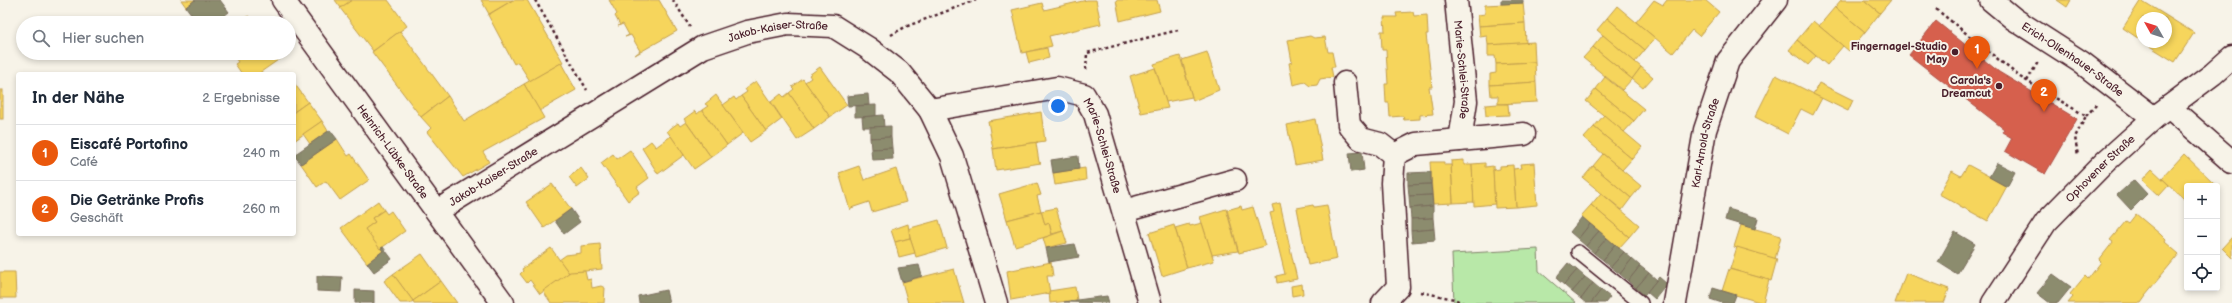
<!DOCTYPE html>
<html lang="de">
<meta charset="utf-8">
<style>
:root{--surface:#fff;--page:#f6f6f7;--text:#1f2937;--muted:#747a83;--line:#e0e1e3;--accent:#ea580c}
body{margin:0;font-family:"Balsamiq Sans",sans-serif;background:var(--page);color:var(--text)}
.controls{position:absolute;right:12px;bottom:12px;display:grid;overflow:hidden;border-radius:4px;box-shadow:0 2px 6px #0003}
.controls button{width:36px;height:36px;display:grid;place-items:center;padding:0;border:0;border-bottom:1px solid var(--line);background:var(--surface);color:var(--text);font:20px sans-serif}
.compass{position:absolute;left:2136px;top:12px;width:36px;height:36px;border-radius:50%;background:var(--surface);box-shadow:0 2px 6px #0003;rotate:309deg}
.you{position:absolute;left:1058px;top:106px;width:14px;height:14px;margin:-10px;border:3px solid #fff;border-radius:50%;background:#1a73e8;box-shadow:0 0 0 6px #1a73e833}
.badge{display:grid;place-items:center;width:26px;height:26px;border-radius:50%;background:var(--accent);color:#fff;font-size:13px;font-weight:700}
.pin{position:absolute;translate:-50% -33px;filter:drop-shadow(0 1px 2px #0008)}
.pin::after{content:'';position:absolute;top:21px;width:14px;height:12px;background:inherit;clip-path:polygon(0 0,100% 0,50% 100%)}
.list{margin:0;padding:0;list-style:none}
h2{display:flex;justify-content:space-between;align-items:center;height:52px;margin:0;padding:0 16px;font-size:17px}
h2 small{font-size:13px;font-weight:400;color:var(--muted)}
.list li{display:grid;grid-template-columns:26px 1fr auto;gap:12px;align-items:center;box-sizing:border-box;height:56px;padding:0 16px;border-top:1px solid var(--line)}
.list b{display:block;font-size:15px;white-space:nowrap}
.list p{margin:0;font-size:13px;white-space:nowrap;color:var(--muted)}
.list em{font-size:13px;font-style:normal;color:var(--muted)}
.icon{flex:none;width:22px;height:22px;fill:none;stroke:currentColor;stroke-width:2;stroke-linecap:round;stroke-linejoin:round}
.map{position:relative;flex:none;width:2232px;height:303px;overflow:hidden}
.search{position:absolute;background:var(--surface);box-shadow:0 2px 6px #0003;left:16px;top:16px;width:280px;height:44px;display:flex;align-items:center;gap:10px;box-sizing:border-box;padding:0 14px;border-radius:22px;color:var(--muted);font-size:15px}
.panel{position:absolute;background:var(--surface);box-shadow:0 2px 6px #0003;left:16px;top:72px;width:280px;height:164px;border-radius:4px}
.map>svg:first-child{display:block}
</style>
<div class="map">
<svg width="2232" height="303" viewBox="0 0 2232 303">
<rect width="100%" height="100%" fill="#f7f3e8"/>
<filter id="ink" filterUnits="userSpaceOnUse"><feTurbulence type="fractalNoise" baseFrequency=".025" numOctaves="2"/><feDisplacementMap in="SourceGraphic" scale="8" xChannelSelector="R" yChannelSelector="G"/><feConvolveMatrix kernelMatrix="1 2 1 2 8 2 1 2 1" color-interpolation-filters="sRGB"/></filter>
<g filter="url(#ink)">
<!-- green -->
<polygon fill="#b8e8a8" stroke="#81846a" points="1538,249 1539,271 1576,303 1454,303 1452,254"/>
<!-- homes -->
<g fill="#f6d55c" stroke="#c29e4d">
<polygon points="181,0 195,0 186,7"/>
<polygon points="335,0 352,0 341,8"/>
<polygon points="352,0 388,0 407,26 373,51 340,8"/>
<polygon points="481,0 513,0 489,14"/>
<polygon points="513,0 527,0 563,62 530,81 518,62 514,64 488,15"/>
<polygon points="609,0 659,0 677,31 635,55 640,51 631,35 625,37 629,35 623,24 618,26 620,25 615,16 617,14"/>
<polygon points="1087,0 1096,0 1101,24 1049,36 1052,46 1022,53 1012,10 1042,3 1044,10"/>
<polygon points="1116,0 1157,0 1160,11 1120,21"/>
<polygon points="1654,0 1663,5 1667,0 1705,0 1719,12 1699,36 1692,30 1673,53 1636,22"/>
<polygon points="1841,0 1864,0 1880,13 1865,32 1835,7"/>
<polygon points="1864,0 1891,0 1880,13"/>
<polygon points="2057,0 2071,0 2067,7"/>
<polygon points="2141,0 2194,33 2175,62 2143,42 2166,42 2166,18 2142,18 2142,41 2123,28"/>
<polygon points="1523,3 1525,23 1479,26 1478,15 1485,14 1485,5"/>
<polygon points="1617,6 1655,38 1645,50 1607,18"/>
<polygon points="1835,7 1865,32 1849,51 1819,26"/>
<polygon points="1413,12 1414,16 1427,15 1428,34 1426,34 1432,87 1429,87 1433,114 1420,115 1420,119 1404,120 1403,116 1390,117 1389,103 1386,103 1385,84 1388,84 1386,50 1382,50 1381,31 1385,31 1384,17 1397,17 1396,13"/>
<polygon points="249,16 255,23 239,23"/>
<polygon points="1607,18 1645,50 1635,62 1597,30"/>
<polygon points="1813,21 1843,46 1827,65 1797,40"/>
<polygon points="1525,23 1526,43 1488,45 1487,36 1480,37 1479,26"/>
<polygon points="400,31 448,96 421,117 372,52"/>
<polygon points="1603,35 1641,67 1632,79 1593,47"/>
<polygon points="1310,36 1314,38 1325,37 1328,52 1332,52 1335,67 1331,67 1333,77 1320,79 1317,85 1310,86 1305,82 1293,85 1289,63 1292,62 1288,40"/>
<polygon points="1797,40 1816,56 1808,65 1789,50"/>
<polygon points="1534,42 1535,62 1496,64 1495,56 1488,56 1488,45"/>
<polygon points="1593,47 1632,79 1622,90 1583,58"/>
<polygon points="1047,48 1049,58 1029,63 1026,52"/>
<polygon points="1207,52 1219,90 1193,101 1182,60"/>
<polygon points="232,53 277,53 281,58 258,74 242,74 235,64 238,62"/>
<polygon points="1180,56 1192,97 1166,102 1154,64"/>
<polygon points="1535,62 1536,82 1490,85 1490,74 1496,73 1496,64"/>
<polygon points="561,63 576,90 539,111 524,84"/>
<polygon points="820,67 847,105 830,117 805,82 811,78 809,75"/>
<polygon points="1641,67 1653,77 1643,88 1632,79"/>
<polygon points="1155,68 1168,108 1141,113 1130,76"/>
<polygon points="1776,75 1822,98 1813,115 1801,109 1788,134 1755,117"/>
<polygon points="1605,77 1644,109 1634,121 1596,89"/>
<polygon points="803,79 830,117 814,129 789,93 794,89 792,87"/>
<polygon points="756,81 782,119 766,131 741,96 747,92 745,89"/>
<polygon points="1536,82 1537,102 1498,104 1498,96 1491,96 1490,85"/>
<polygon points="294,83 308,102 294,112"/>
<polygon points="1819,83 1853,100 1848,111 1813,94"/>
<polygon points="524,84 544,118 483,152 489,162 463,177 427,132 431,128 421,117 448,96 464,121"/>
<polygon points="1596,89 1634,121 1624,132 1586,101"/>
<rect x="0" y="90" width="3" height="29"/>
<polygon points="789,93 814,129 797,140 771,102 781,94 784,97"/>
<polygon points="716,95 743,133 727,145 702,110 708,106 705,104"/>
<polygon points="741,96 766,131 750,142 723,105 734,97 736,100"/>
<polygon points="308,102 322,121 294,141 294,112"/>
<polygon points="1498,104 1508,104 1509,115 1486,116 1485,105"/>
<polygon points="702,110 727,145 711,157 684,119 695,111 697,114"/>
<polygon points="1041,112 1045,141 993,149 988,121"/>
<polygon points="1604,115 1642,147 1632,159 1594,127"/>
<polygon points="1315,119 1323,160 1295,165 1287,125"/>
<polygon points="322,121 328,131 310,144 303,134"/>
<polygon points="686,122 711,157 694,169 667,131 678,123 680,126"/>
<polygon points="1594,127 1632,159 1622,170 1584,138"/>
<polygon points="671,136 684,155 658,174 642,148 651,141 656,147"/>
<polygon points="337,139 348,156 351,154 369,180 340,200 326,181 317,187 301,164"/>
<polygon points="1038,142 1036,143 1039,162 1041,163 996,170 993,149"/>
<polygon points="630,150 649,178 637,187 640,192 628,201 601,163 613,154 617,159"/>
<polygon points="1603,154 1641,186 1631,198 1593,166"/>
<polygon points="2184,154 2214,183 2212,186 2187,186 2187,202 2162,178"/>
<polygon points="1464,160 1464,164 1472,164 1474,202 1453,203 1451,161"/>
<polygon points="1430,162 1444,162 1444,165 1451,165 1453,203 1433,204"/>
<polygon points="1485,163 1485,167 1493,166 1495,204 1474,206 1472,164"/>
<polygon points="1534,163 1537,205 1516,207 1513,169 1521,168 1520,164"/>
<polygon points="1513,165 1516,207 1495,208 1493,170 1500,169 1500,166"/>
<polygon points="1968,165 2007,186 1988,221 1964,208 1963,209 1959,207 1959,205 1939,194 1952,171 1961,176"/>
<polygon points="859,166 864,180 896,169 906,202 872,212 869,202 851,208 850,210 839,173"/>
<polygon points="1593,166 1631,198 1622,210 1583,178"/>
<polygon points="581,168 589,179 577,188 569,177"/>
<polygon points="1085,168 1086,180 1055,185 1053,173"/>
<polygon points="2152,169 2169,185 2159,196 2142,180"/>
<polygon points="1037,183 1041,195 1037,196 1041,211 1007,220 999,194"/>
<polygon points="552,184 571,209 544,228 526,202"/>
<polygon points="1601,193 1639,225 1629,237 1591,205"/>
<polygon points="378,201 384,210 372,218 375,222 365,229 383,251 367,263 341,228"/>
<polygon points="1280,203 1297,279 1277,283 1276,276 1285,274 1270,213 1274,212 1272,205"/>
<polygon points="1313,205 1314,207 1327,205 1337,259 1308,265 1297,208"/>
<polygon points="1591,205 1629,237 1619,248 1581,216"/>
<polygon points="1241,206 1242,210 1253,207 1265,246 1239,253 1227,210"/>
<polygon points="1056,208 1063,231 1052,234 1049,223 1045,225 1041,211"/>
<polygon points="1226,209 1238,251 1212,255 1200,217"/>
<polygon points="384,210 387,214 391,211 405,231 380,249 365,229 375,222 372,218"/>
<polygon points="1041,211 1045,225 1049,223 1052,235 1015,246 1007,220"/>
<polygon points="2136,214 2160,234 2166,240 2165,242 2179,254 2145,295 2146,296 2141,303 2068,303 2073,297 2070,294 2085,276 2088,279 2101,262 2099,260 2113,242 2110,240 2126,221 2129,223"/>
<polygon points="939,220 947,248 916,257 907,229"/>
<polygon points="1202,223 1214,261 1187,268 1175,228 1189,224 1190,226"/>
<polygon points="908,224 910,238 895,242 891,230"/>
<polygon points="1174,225 1187,268 1162,276 1149,233"/>
<polygon points="1741,225 1781,236 1775,259 1734,247"/>
<polygon points="1063,231 1067,243 1046,248 1043,238"/>
<polygon points="2232,237 2232,258 2222,248"/>
<polygon points="910,238 915,253 899,257 895,242"/>
<polygon points="600,244 602,269 569,273 559,260 566,255 581,253 581,246"/>
<polygon points="1737,247 1777,259 1771,281 1730,269"/>
<polygon points="551,248 569,273 540,294 530,280 527,283 520,274 523,271 522,269"/>
<polygon points="422,254 441,281 413,301 393,274"/>
<polygon points="1051,262 1053,276 1047,276 1050,293 1011,300 1007,271"/>
<polygon points="954,269 964,303 908,303 902,282"/>
<polygon points="1729,269 1769,280 1763,303 1722,291"/>
<polygon points="585,271 587,280 591,279 592,288 601,286 605,288 604,303 551,303 543,291 570,272"/>
<polygon points="0,272 15,272 16,298 0,298"/>
<polygon points="1906,273 1949,289 1944,303 1895,303"/>
<polygon points="393,274 413,301 410,303 400,303 384,281"/>
<polygon points="441,281 457,303 414,303 413,301"/>
<polygon points="1302,284 1303,294 1292,296 1291,286"/>
<polygon points="1075,287 1077,300 1050,303 1049,291"/>
</g>
<!-- shops -->
<polygon fill="#d6604d" stroke="#ac4c43" points="1936,21 1999,72 2077,119 2045,174 2005,151 2012,138 2002,132 2004,129 1909,55"/>
<!-- industry -->
<g fill="#8c8c6e" stroke="#786b5a">
<polygon points="195,0 220,0 229,12 215,23 198,23 186,7"/>
<polygon points="1501,0 1523,0 1523,3 1501,4"/>
<polygon points="868,94 869,105 848,106 847,96"/>
<polygon points="876,105 876,116 855,117 855,106"/>
<polygon points="883,115 884,127 863,127 862,117"/>
<polygon points="891,126 891,137 870,138 870,127"/>
<polygon points="330,130 337,139 301,164 294,155"/>
<polygon points="891,137 892,148 871,149 870,138"/>
<polygon points="892,148 893,159 872,160 871,149"/>
<polygon points="1362,152 1364,170 1351,172 1349,153"/>
<polygon points="1078,156 1079,169 1053,173 1051,160"/>
<polygon points="1997,163 2015,172 2007,187 1989,177"/>
<polygon points="1431,172 1431,184 1408,185 1408,173"/>
<polygon points="2134,180 2147,194 2131,210 2117,195"/>
<polygon points="1431,184 1432,195 1409,196 1408,185"/>
<polygon points="1432,195 1433,206 1410,208 1409,196"/>
<polygon points="1433,206 1433,218 1411,219 1410,208"/>
<polygon points="571,209 580,222 564,234 555,221"/>
<polygon points="1728,209 1758,218 1755,229 1725,220"/>
<polygon points="1582,217 1590,224 1578,239 1570,232"/>
<polygon points="1433,218 1434,229 1411,231 1411,219"/>
<polygon points="1590,224 1599,231 1586,246 1578,239"/>
<polygon points="1434,229 1435,240 1412,242 1411,231"/>
<polygon points="1599,231 1607,238 1594,253 1586,246"/>
<polygon points="1955,232 1975,244 1957,274 1938,262"/>
<polygon points="1607,238 1615,245 1603,260 1594,253"/>
<polygon points="1075,244 1079,257 1049,262 1046,248"/>
<polygon points="1615,245 1624,252 1611,267 1603,260"/>
<polygon points="383,247 392,259 374,272 367,263 383,251 381,248"/>
<polygon points="1624,252 1632,259 1620,274 1611,267"/>
<polygon points="1632,259 1640,266 1628,281 1620,274"/>
<polygon points="1568,263 1577,270 1564,285 1557,279 1558,275"/>
<polygon points="919,265 922,276 902,282 898,268"/>
<polygon points="1640,266 1649,273 1636,288 1628,281"/>
<polygon points="1577,270 1585,277 1572,292 1564,285"/>
<polygon points="1649,273 1657,280 1644,295 1636,288"/>
<polygon points="2053,274 2071,287 2058,303 2050,303 2037,293"/>
<polygon points="317,276 342,277 341,292 317,291"/>
<polygon points="1585,277 1593,283 1581,299 1572,292"/>
<polygon points="1659,277 1667,284 1655,299 1647,292"/>
<polygon points="1593,283 1601,290 1591,303 1586,303 1581,299"/>
<polygon points="1713,288 1736,295 1733,303 1722,303 1710,299"/>
<polygon points="355,290 374,291 374,303 355,303"/>
<polygon points="666,290 669,303 639,303 638,296"/>
<polygon points="1601,290 1610,297 1605,303 1591,303"/>
<polygon points="1107,296 1109,303 1064,302 1077,300"/>
</g>
<g fill="none" stroke-linecap="round" stroke-linejoin="round">
<defs>
<polyline id="lane" points="1578,252 1641,303"/>
<g id="street">
<path id="s1" d="M 283,0 L 503,303"/>
<path id="s2" d="M 1456,0 L 1466,101 L 1460,140"/>
<path id="s3" d="M 1991,0 L 2014,19 L 2081,62 L 2154,118"/>
<polyline points="1345,83 1349,125 1361,139 1380,144 1394,155"/>
<polyline points="2169,107 2232,162"/>
<path id="s4" d="M 930,110 L 1057,88 L 1084,95 L 1095,114 L 1150,303"/>
<path id="s5" d="M 437,211 L 703,47 L 747,32 L 788,24 L 833,26 L 868,48 L 899,72 L 930,110 L 952,156 L 996,303"/>
<polyline points="1124,211 1235,180"/>
<polyline points="1383,303 1398,287 1392,183 1394,155 1416,144 1524,134"/>
<path id="s6" d="M 1675,303 L 1705,130 L 1728,61 L 1776,0"/>
<path id="s7" d="M 1993,303 L 2046,222 L 2105,162 L 2154,118 L 2213,74 L 2232,57"/>
</g>
</defs>
<!-- lane casing -->
<use href="#lane" stroke="#4a1f2b" stroke-width="16"/>
<!-- street casing -->
<use href="#street" stroke="#4a1f2b" stroke-width="25"/>
<!-- path -->
<g stroke="#4a1f2b" stroke-width="2.5" stroke-dasharray="3 3" stroke-linecap="butt">
<polyline points="535,0 587,90"/>
<polyline points="673,0 690,27"/>
<polyline points="1936,9 2020,77 2086,116 2075,137 2078,156"/>
<polyline points="891,35 905,27 976,0"/>
<polyline points="1086,70 1087,53 1178,30"/>
<polyline points="2027,81 2038,62"/>
<polyline points="2086,116 2097,104"/>
<polyline points="1421,292 1454,299 1463,303"/>
</g>
<!-- lane -->
<use href="#lane" stroke="#f7f3e8" stroke-width="13"/>
<!-- street -->
<use href="#street" stroke="#f7f3e8" stroke-width="22"/>
</g>
</g>
<!-- markers -->
<g fill="#4a1f2b" stroke="#f7f3e8" stroke-width="1.5">
<circle cx="1955" cy="52" r="4"/>
<circle cx="1999" cy="86" r="4"/>
</g>
<g text-anchor="middle" dominant-baseline="central" stroke-width="4" stroke-linejoin="round" paint-order="stroke">
<!-- street labels -->
<g font-size="11" fill="#4a1f2b" stroke="#f7f3e8">
<text stroke="none"><textPath href="#s5" startOffset="390">Jakob-Kaiser-Straße</textPath></text>
<text stroke="none"><textPath href="#s3" startOffset="101">Erich-Ollenhauer-Straße</textPath></text>
<text stroke="none"><textPath href="#s2" startOffset="70">Marie-Schlei-Straße</textPath></text>
<text stroke="none"><textPath href="#s6" startOffset="163">Karl-Arnold-Straße</textPath></text>
<text stroke="none"><textPath href="#s4" startOffset="211">Marie-Schlei-Straße</textPath></text>
<text stroke="none"><textPath href="#s1" startOffset="187">Heinrich-Lübke-Straße</textPath></text>
<text stroke="none"><textPath href="#s7" startOffset="173">Ophovener Straße</textPath></text>
<text stroke="none"><textPath href="#s5" startOffset="66">Jakob-Kaiser-Straße</textPath></text>
</g>
<!-- poi labels -->
<g font-size="11" font-weight="bold" fill="#4a1f2b" stroke="#f7f3e8" text-anchor="end">
<text x="1947" y="46">Fingernagel-Studio<tspan x="1947" dy="13">May</tspan></text>
<text x="1991" y="80">Carola's<tspan x="1991" dy="13">Dreamcut</tspan></text>
</g>
</g>
</svg>
<div class="controls">
<button>+</button>
<button>−</button>
<button><svg class="icon" aria-label="locate" viewBox="0 0 24 24"><circle cx="12" cy="12" r="6"/><path d="M12 2v4M12 18v4M2 12h4M18 12h4"/></svg></button>
</div>
<svg class="compass" viewBox="-18 -18 36 36"><path d="M0-13l5 13h-10z" fill="#e53935"/><path d="M0 13l5-13h-10z" fill="#747a83"/></svg>
<div class="you"></div>
<div class="pin badge" style="left:1977px;top:69px">1</div>
<div class="pin badge" style="left:2044px;top:112px">2</div>
<div class="search"><svg class="icon" aria-label="search" viewBox="0 0 24 24"><circle cx="10" cy="10" r="6"/><path d="M15 15l6 6"/></svg>Hier suchen</div>
<section class="panel">
<h2>In der Nähe<small>2 Ergebnisse</small></h2>
<ul class="list">
<li><span class="badge">1</span><div><b>Eiscafé Portofino</b><p>Café</p></div><em>240 m</em></li>
<li><span class="badge">2</span><div><b>Die Getränke Profis</b><p>Geschäft</p></div><em>260 m</em></li>
</ul>
</section>
</div>
